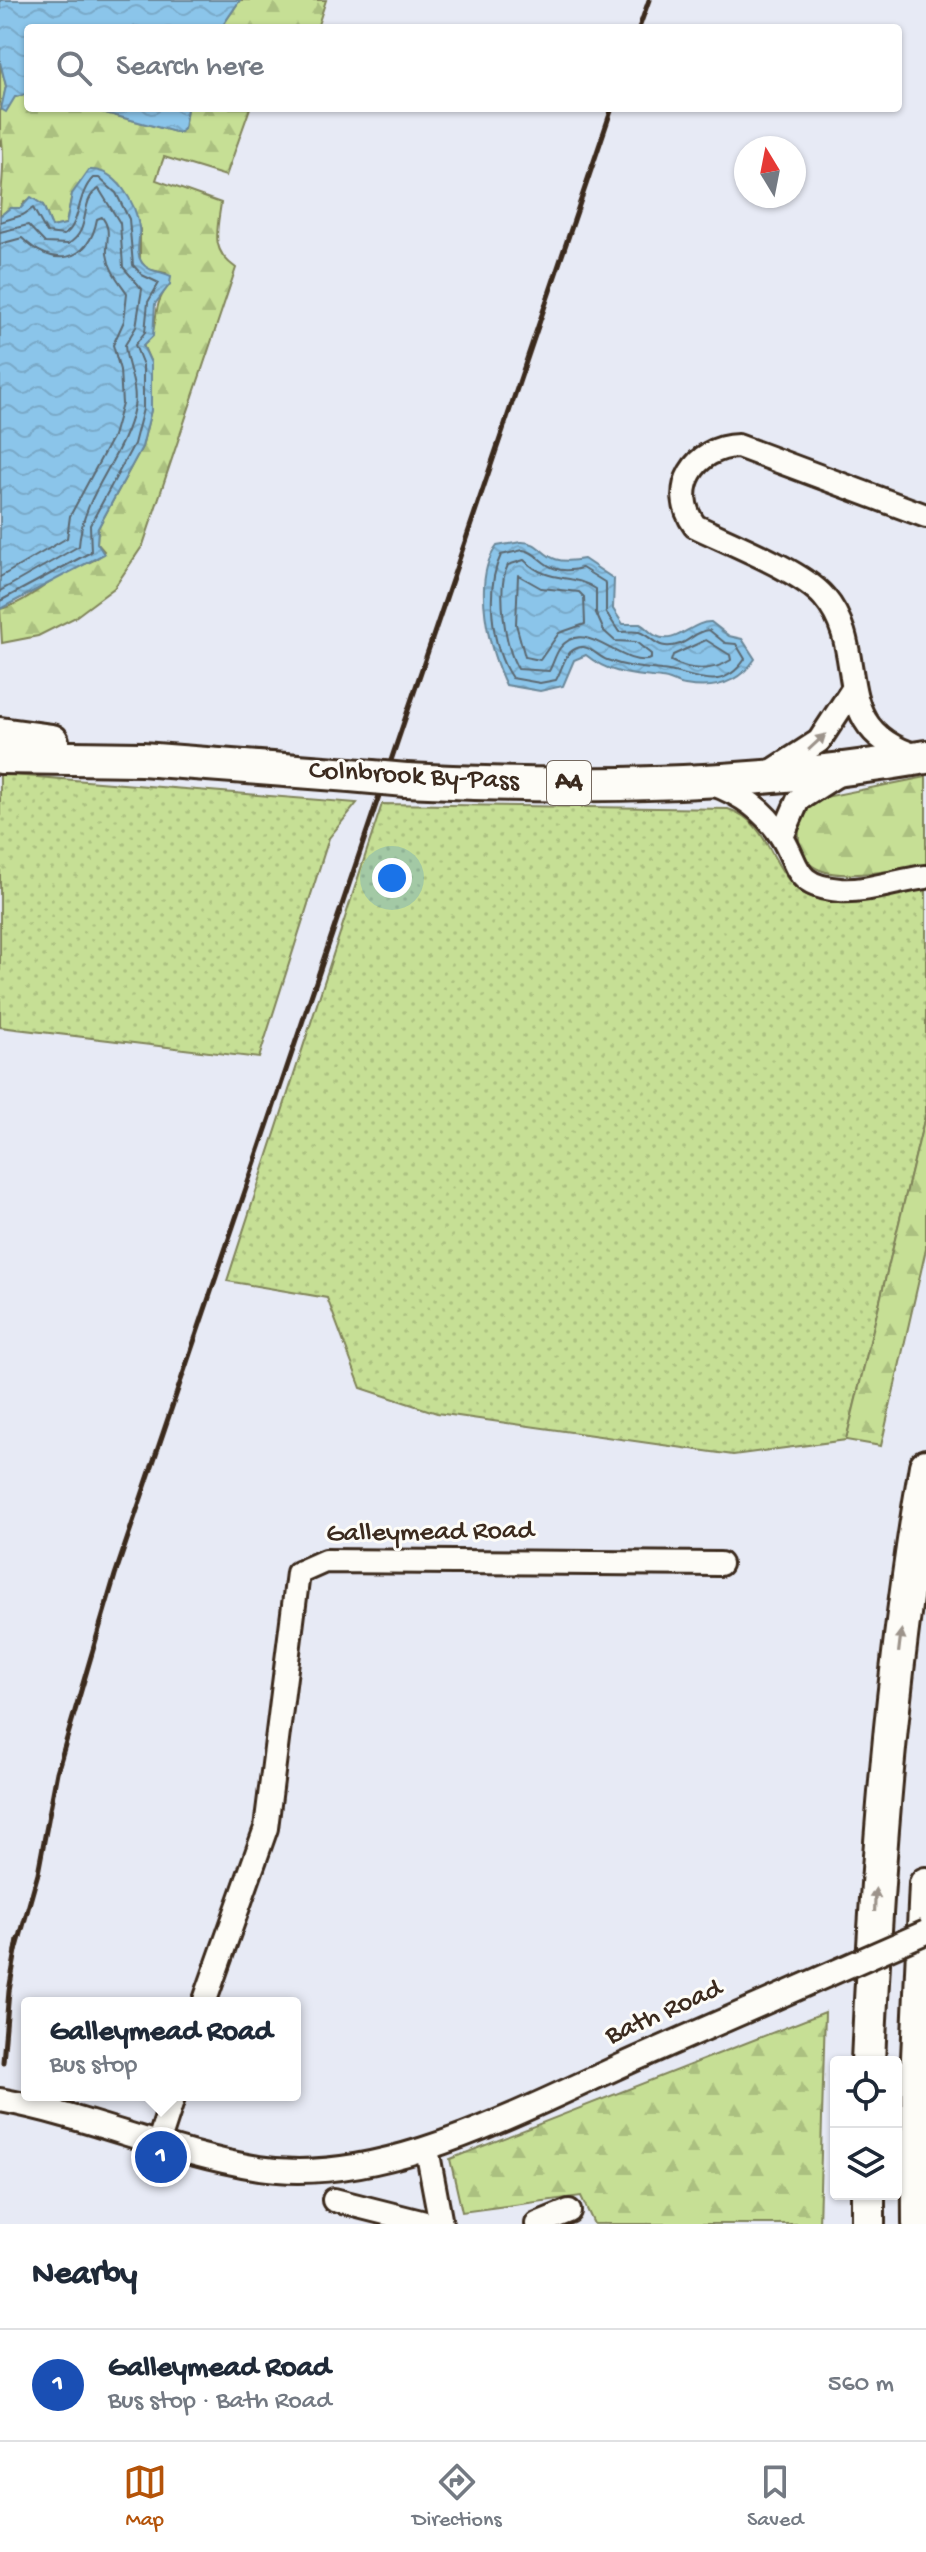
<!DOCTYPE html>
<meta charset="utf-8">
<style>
:root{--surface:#fff;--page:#f2f2f3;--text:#1f2937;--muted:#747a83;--line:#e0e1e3;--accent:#b45309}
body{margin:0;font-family:"Gochi Hand",sans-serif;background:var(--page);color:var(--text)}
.controls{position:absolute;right:24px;bottom:24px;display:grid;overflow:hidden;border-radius:8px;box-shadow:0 2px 6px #0004}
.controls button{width:72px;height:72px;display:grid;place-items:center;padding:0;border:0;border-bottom:2px solid var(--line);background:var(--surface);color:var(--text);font:40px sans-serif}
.compass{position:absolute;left:734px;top:136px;width:72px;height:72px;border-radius:50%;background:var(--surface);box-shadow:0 2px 6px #0004;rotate:350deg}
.you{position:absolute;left:392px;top:878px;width:28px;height:28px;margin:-20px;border:6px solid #fff;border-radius:50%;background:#1a73e8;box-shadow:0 0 0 12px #1a73e833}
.badge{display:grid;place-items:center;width:52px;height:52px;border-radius:50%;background:var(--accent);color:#fff;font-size:26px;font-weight:700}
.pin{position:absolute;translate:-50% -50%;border:4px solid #fff;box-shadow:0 2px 8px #0006}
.popup{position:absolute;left:21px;top:1997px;width:280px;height:104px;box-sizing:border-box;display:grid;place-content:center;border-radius:8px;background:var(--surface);filter:drop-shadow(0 2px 6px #0005);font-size:26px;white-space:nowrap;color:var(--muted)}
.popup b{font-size:30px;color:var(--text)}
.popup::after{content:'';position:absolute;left:50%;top:100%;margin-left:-16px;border:16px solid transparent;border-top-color:var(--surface)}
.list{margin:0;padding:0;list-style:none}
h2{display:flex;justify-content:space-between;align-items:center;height:104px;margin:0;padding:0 32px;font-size:34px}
h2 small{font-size:26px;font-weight:400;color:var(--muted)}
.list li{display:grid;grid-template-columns:52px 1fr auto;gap:24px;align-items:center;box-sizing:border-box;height:112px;padding:0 32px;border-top:2px solid var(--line)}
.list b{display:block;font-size:30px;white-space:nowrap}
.list p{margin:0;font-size:26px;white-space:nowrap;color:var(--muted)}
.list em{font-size:26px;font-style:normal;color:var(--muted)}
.icon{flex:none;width:44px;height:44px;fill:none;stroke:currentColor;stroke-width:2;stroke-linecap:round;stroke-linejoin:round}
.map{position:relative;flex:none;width:926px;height:2224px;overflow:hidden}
.search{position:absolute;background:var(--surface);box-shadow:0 2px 6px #0004;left:24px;right:24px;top:24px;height:88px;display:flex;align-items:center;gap:20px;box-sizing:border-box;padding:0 28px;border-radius:8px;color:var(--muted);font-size:30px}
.sheet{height:216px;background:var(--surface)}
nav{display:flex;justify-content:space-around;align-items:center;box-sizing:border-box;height:112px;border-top:2px solid var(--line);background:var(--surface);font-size:22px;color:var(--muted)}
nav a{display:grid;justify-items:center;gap:4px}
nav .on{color:var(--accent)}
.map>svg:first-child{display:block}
</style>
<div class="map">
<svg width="926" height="2224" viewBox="0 0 926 2224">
<defs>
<pattern id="grass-dots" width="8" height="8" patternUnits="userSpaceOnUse" patternTransform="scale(2)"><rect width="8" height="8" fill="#c6df95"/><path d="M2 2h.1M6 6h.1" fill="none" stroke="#abc080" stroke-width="1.8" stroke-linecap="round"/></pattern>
<pattern id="forest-firs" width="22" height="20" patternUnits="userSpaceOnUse" patternTransform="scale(2)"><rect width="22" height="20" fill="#c6df95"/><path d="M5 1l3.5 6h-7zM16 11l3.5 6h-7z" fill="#abc080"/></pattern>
<pattern id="water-waves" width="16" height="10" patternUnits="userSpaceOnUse" patternTransform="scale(2)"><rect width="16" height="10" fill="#8bc5ea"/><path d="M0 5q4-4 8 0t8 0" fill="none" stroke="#79a9c8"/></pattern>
</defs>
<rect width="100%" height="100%" fill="#e7eaf5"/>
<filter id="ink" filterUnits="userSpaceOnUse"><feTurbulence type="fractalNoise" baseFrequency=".0125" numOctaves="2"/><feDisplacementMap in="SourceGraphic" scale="16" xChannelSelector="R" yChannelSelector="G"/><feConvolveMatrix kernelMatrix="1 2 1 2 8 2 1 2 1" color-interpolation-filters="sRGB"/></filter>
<g filter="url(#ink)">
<!-- grass -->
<g fill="url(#grass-dots)" stroke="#80845a" stroke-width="2">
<polygon points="0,774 357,803 329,838 259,1058 0,1027"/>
<path d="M 382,804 L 728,809 C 782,825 766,898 834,902 C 864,904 896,889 926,887 L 926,1112 L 846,1440 L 733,1455 L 437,1413 L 361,1388 L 327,1298 L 227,1281 Z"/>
</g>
<!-- forest -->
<g fill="url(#forest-firs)" stroke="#80845a" stroke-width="2">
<polygon points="240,0 326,0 317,28 221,28"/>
<path d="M 0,62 L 6,86 L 2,109 L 15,97 L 28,94 L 28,108 L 87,108 L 179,133 L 184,129 L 187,108 L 250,108 L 226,176 L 164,157 L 156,180 L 221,203 C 217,232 210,250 236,268 L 143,545 L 114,588 L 74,618 L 38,636 L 2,643 L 0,609 C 27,603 47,581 72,569 C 84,563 96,563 104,551 L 97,543 L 98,528 L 142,447 L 151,410 L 151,363 L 143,345 C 163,328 148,308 170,284 L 166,273 L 147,269 L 140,260 L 140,229 L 72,194 L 66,224 L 52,227 L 43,205 L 25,201 L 21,208 L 10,208 L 0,216 C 0,189 6,168 2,141 L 0,146 Z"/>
<path d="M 926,777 L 926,867 C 871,870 773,903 805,801 Z"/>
<polygon points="926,1112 926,1249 881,1446 846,1440"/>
<polygon points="825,2012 819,2224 594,2224 581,2196 462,2212 450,2159"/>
</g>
<!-- water -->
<g fill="url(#water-waves)" stroke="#6b8798" stroke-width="2">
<polygon points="0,0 240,0 221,28 28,28 28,94 15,97 6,112 1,109 6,86 0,62"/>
<polygon points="87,108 187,108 184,129 179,133"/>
<path d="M 89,170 C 116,168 136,203 139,227 C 141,240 134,251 142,263 C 149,272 161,271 171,276 L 170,284 L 155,304 L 153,336 L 143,346 L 151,363 L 151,410 L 142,447 L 98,528 L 97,543 L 104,554 L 0,609 L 0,216 L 10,208 L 21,208 L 31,197 L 43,205 L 52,227 L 66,224 L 72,194 Z"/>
<path d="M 521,542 C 547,541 539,568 584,559 L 614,579 L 613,609 L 623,624 L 640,624 C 646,627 650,633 656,636 C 676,646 692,621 711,622 L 729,636 L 742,639 L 755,659 C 738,684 714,690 685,685 C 677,684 669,678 661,678 C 632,675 609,674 586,655 L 574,660 L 563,686 L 540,691 L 506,685 C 489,652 471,579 497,546 Z"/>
</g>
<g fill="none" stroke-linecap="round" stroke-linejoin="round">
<!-- shore -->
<g stroke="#5b6870" stroke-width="2">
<path d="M 0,222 L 23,215 L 33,208 L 47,233 L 64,235 C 81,225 76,195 93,178 L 99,178 L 116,193 L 129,219 L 133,265 L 142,275 L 159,283 L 148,302 L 145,332 L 135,345 L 143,365 L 143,409 L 134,444 L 90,525 L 91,552 L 0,601"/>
<path d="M 0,232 L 28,225 L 45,243 L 68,244 C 93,230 78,200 99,189 L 120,223 L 123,267 L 142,289 L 136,327 L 125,345 C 126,366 138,384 134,407 C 124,458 82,494 79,546 L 0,591"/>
<path d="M 0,244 L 22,238 C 52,268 89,264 97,219 L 102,217 C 112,230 106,239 107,254 C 109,270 118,280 127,293 L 124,321 L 113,345 L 120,370 L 122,404 L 113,436 L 70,516 L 67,538 L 0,577"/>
<path d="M 523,550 C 542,552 544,578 582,568 L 606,583 L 606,612 L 619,632 C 625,632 633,631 639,632 C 654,637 657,652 680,644 C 691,640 696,631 709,630 L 725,643 L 736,644 L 745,659 C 720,696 692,672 661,670 C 641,668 626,667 607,660 C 596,656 588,642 575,649 C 564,654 562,670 556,680 L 540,683 L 512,678 C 491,648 485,588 501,555 Z"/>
<path d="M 524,560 C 550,585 571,572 596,589 L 596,613 L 604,631 L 615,641 L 636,642 L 651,654 L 651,659 C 620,669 586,615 560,648 C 555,655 553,664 549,671 L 518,669 C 505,647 496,588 508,565 Z"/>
<polygon points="518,575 541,588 579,592 584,597 585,624 559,633 540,660 525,657 516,624"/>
<path d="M 706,640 L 730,655 L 731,660 C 712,672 690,671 671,661 L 673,655 Z"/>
</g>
<defs>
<g id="minor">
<path d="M 917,756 C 824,728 872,653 824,597 C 802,571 728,542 695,526 C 668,489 695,447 738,446 L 926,516"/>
<polyline points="771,772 819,741 851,692"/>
<path d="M 713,784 C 742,795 764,810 781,836 C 800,865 792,886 840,890 C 867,892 899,880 926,877"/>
<polyline points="782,837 798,800 837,775"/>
<polyline points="204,2003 266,1828 298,1573 325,1561 720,1564"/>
<path d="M 0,2100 C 88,2116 171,2154 259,2168 C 386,2188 532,2104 645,2055"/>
<polyline points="159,2141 174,2095"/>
<polyline points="427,2149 441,2224"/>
<polyline points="334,2200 429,2224"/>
<polyline points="537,2224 569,2211"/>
</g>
<g id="highway">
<polyline points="0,734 52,741"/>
<polyline points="0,757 142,759 350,775"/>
<path d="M 406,780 C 578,789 756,786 926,757"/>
<path d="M 868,2062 C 877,1862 892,1663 926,1466"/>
<polyline points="868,2194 868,2224"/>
<polyline points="919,2224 918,2058 926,1884"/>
</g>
</defs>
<!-- minor casing -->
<use href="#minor" stroke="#3b2a1e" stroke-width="28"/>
<!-- highway casing -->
<use href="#highway" stroke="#3b2a1e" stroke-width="38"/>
<!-- minor -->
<use href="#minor" stroke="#fdfcf7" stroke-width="22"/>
<!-- highway -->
<use href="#highway" stroke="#fdfcf7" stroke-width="32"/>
<!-- rail -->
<g stroke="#3b2a1e" stroke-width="5">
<polyline points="639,28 649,0"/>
<polyline points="16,1951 38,1873 57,1772 115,1575 612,108"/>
<polyline points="3,2062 9,1991 18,1939"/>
</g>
<defs>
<polyline id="minor-bridge" points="645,2055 926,1932"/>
<polyline id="highway-bridge" points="350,775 406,780"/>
</defs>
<!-- minor-bridge casing -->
<use href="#minor-bridge" stroke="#3b2a1e" stroke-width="28" stroke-linecap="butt"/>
<!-- highway-bridge casing -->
<use href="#highway-bridge" stroke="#3b2a1e" stroke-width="38" stroke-linecap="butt"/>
<!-- minor-bridge -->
<use href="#minor-bridge" stroke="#fdfcf7" stroke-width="22"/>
<!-- highway-bridge -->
<use href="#highway-bridge" stroke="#fdfcf7" stroke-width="32"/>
</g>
<!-- one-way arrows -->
<defs><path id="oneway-solid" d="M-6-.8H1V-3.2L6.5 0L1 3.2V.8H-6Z" transform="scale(2)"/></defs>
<g fill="#9c938a">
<use href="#oneway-solid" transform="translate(817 742) rotate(-43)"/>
<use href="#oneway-solid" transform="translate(900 1641) rotate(-83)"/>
<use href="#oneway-solid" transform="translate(875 1900) rotate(-88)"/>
</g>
</g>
<g text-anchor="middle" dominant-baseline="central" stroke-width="6" stroke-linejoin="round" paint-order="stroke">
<!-- shield labels -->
<rect fill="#fdfcf7" stroke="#75695f" stroke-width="2" x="547" y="761" width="44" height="44" rx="6"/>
<g font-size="26" font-weight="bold" fill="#3b2a1e">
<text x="569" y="783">A4</text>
</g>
<!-- street labels -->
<g font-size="28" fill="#3b2a1e" stroke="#fdfcf7">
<text transform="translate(414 777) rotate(3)">Colnbrook By-Pass</text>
<text transform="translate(430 1533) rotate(-1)">Galleymead Road</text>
<text transform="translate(664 2013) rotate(-24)">Bath Road</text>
</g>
</g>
</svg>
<div class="controls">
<button><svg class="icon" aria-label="locate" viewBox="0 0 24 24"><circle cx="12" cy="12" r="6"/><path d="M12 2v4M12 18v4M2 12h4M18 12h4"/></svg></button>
<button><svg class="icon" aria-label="layers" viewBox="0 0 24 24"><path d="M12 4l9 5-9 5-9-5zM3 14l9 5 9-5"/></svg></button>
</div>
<svg class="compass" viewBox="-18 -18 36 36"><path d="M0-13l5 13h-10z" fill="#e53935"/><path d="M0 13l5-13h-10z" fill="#747a83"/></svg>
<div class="you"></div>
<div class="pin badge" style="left:161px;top:2157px;background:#1a4fb4">1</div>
<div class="popup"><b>Galleymead Road</b>Bus stop</div>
<div class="search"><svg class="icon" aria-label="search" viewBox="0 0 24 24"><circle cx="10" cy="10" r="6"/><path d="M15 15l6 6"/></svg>Search here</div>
</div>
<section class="sheet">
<h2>Nearby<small></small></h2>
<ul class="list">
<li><span class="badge" style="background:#1a4fb4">1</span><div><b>Galleymead Road</b><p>Bus stop · Bath Road</p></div><em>560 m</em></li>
</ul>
</section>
<nav>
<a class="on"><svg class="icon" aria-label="map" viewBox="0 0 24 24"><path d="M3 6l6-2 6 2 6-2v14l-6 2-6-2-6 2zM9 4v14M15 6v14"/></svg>Map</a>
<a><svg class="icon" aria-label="directions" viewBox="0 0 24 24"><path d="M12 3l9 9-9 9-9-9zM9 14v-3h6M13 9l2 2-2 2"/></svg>Directions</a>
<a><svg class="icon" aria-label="saved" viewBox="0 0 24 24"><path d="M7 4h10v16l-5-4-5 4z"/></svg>Saved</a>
</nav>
